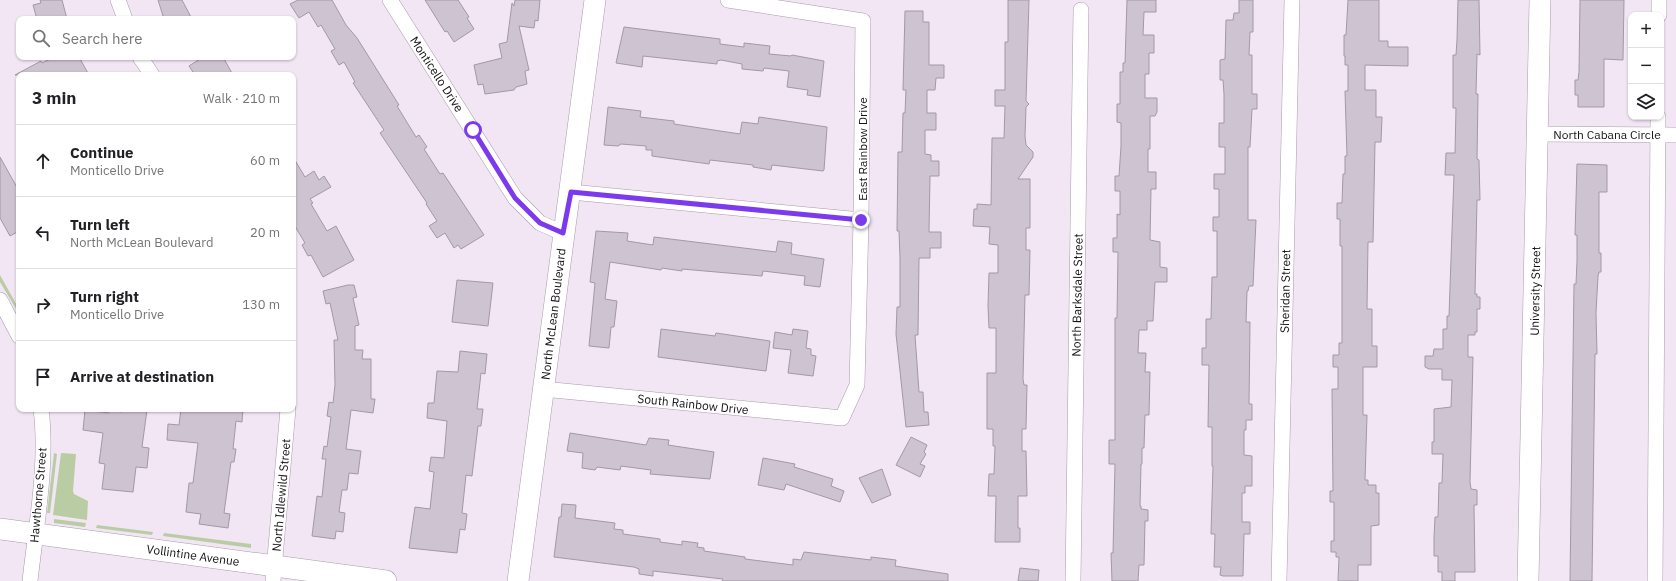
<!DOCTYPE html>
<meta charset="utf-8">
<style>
:root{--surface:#fff;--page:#f2f2f2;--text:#202124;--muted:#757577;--line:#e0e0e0}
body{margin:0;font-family:"IBM Plex Sans",sans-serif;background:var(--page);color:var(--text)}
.controls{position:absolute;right:12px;top:12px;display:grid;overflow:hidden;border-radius:8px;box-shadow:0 1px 3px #0004}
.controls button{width:36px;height:36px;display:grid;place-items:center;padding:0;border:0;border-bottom:1px solid var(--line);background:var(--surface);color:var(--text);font:20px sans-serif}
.stop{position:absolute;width:12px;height:12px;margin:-9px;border:3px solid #7c3aed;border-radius:50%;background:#fff}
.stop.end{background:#7c3aed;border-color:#fff;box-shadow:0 1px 4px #0008}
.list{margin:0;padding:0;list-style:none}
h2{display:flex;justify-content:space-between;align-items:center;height:52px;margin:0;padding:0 16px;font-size:17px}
h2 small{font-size:13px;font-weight:400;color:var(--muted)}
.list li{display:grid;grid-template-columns:26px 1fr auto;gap:12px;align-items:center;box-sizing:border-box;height:72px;padding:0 16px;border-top:1px solid var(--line)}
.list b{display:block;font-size:15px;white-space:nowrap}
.list p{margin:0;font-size:13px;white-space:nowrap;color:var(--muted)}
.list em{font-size:13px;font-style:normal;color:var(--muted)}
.icon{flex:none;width:22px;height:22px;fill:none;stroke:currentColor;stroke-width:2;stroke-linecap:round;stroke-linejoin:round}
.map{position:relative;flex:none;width:1676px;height:581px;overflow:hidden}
.search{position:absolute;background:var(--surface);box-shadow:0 1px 3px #0004;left:16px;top:16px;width:280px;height:44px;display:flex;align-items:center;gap:10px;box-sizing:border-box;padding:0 14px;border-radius:8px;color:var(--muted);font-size:15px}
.panel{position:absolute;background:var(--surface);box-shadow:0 1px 3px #0004;left:16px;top:72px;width:280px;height:340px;border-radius:8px}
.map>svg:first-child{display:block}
</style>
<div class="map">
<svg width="1676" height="581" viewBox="0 0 1676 581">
<rect width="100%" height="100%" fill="#f2e6f4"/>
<!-- green -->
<g fill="#bacca4">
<polygon points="0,275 19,309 19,314 0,282"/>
<polygon points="54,453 57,454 50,513 47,513"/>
<polygon points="61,453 76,454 73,491 74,494 88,501 87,520 53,515"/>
<polygon points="54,519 86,523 85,527 54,523"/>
<polygon points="97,525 153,532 152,535 96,528"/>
<polygon points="164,533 251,544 251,548 163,536"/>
</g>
<!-- building -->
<g fill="#cec3d1" stroke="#a398a6">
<polygon points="40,0 62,0 67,19 37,19 33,5 41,3"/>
<polygon points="158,0 182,0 192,19 164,19"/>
<polygon points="298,0 332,0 346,25 357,38 399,105 397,106 416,137 419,135 427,147 424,149 440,174 443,173 484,235 461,249 458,245 454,248 445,233 437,238 429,226 437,221 426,204 427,203 380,133 384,130 353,83 355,82 344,62 339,65 331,51 335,49 321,25 318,27 309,12 299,18 290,4"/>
<polygon points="425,0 458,0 469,17 467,18 474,29 454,42 447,31 445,32"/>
<polygon points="515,0 540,0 538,21 535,20 534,28 519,26 529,70 525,71 527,84 516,87 514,90 485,94 483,84 478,85 474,65 502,58 499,44 507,42 512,3 514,6"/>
<polygon points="1008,0 1029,0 1026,101 1029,104 1026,107 1025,136 1026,145 1033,152 1033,157 1018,179 1030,179 1030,228 1026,228 1026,250 1030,250 1029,295 1025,295 1023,379 1024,385 1027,385 1026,429 1022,429 1022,451 1026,451 1027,496 1018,496 1018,528 1020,528 1020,542 995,542 996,496 988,496 989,474 994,474 995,446 993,446 993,429 987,429 987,373 996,373 996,328 989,328 988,306 989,273 998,273 998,245 989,244 990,227 973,226 974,209 977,209 977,204 991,205 992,138 1004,138 1005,106 995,106 995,90 1005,90 1005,42 1008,42"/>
<polygon points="1127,0 1156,0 1156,12 1144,12 1143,35 1154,35 1154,53 1149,53 1149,74 1145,74 1145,98 1157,98 1157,112 1155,116 1150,116 1150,149 1148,149 1148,172 1156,172 1156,189 1151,189 1150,240 1160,242 1160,267 1167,268 1167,282 1155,282 1153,321 1147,321 1147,330 1139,330 1138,353 1146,353 1145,372 1150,372 1149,415 1145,415 1144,448 1142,448 1142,464 1141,464 1140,506 1141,506 1141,509 1148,510 1148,521 1145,521 1144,565 1139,565 1138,581 1112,581 1111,553 1113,553 1115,464 1109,464 1109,440 1115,440 1115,318 1117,318 1118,252 1113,252 1113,238 1117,238 1117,214 1120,215 1120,191 1115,191 1115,176 1119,176 1121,146 1121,123 1117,122 1117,104 1120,104 1120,72 1123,72 1123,63 1125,63"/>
<polygon points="1239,0 1253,0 1253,32 1250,32 1249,55 1252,55 1252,94 1257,94 1257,109 1252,109 1250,147 1248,147 1248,220 1256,220 1253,286 1249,286 1248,291 1247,291 1246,322 1250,322 1249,404 1252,404 1252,420 1246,420 1246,430 1244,430 1244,455 1252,456 1252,486 1245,486 1245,493 1242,493 1242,522 1250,522 1250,534 1244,534 1243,576 1223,576 1220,575 1221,567 1214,567 1215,534 1211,534 1213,466 1212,466 1212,427 1208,427 1209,365 1202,365 1202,348 1206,348 1206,319 1211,319 1212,277 1217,277 1217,231 1213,231 1213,217 1219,217 1219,189 1214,189 1214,174 1225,174 1225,147 1219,147 1219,123 1224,123 1224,94 1223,80 1220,80 1220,60 1225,59 1226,20 1233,20 1234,13 1239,13"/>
<polygon points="1348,0 1379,0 1379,41 1388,41 1388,47 1408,47 1408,66 1365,65 1365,90 1376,90 1376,117 1382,117 1381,142 1375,142 1373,242 1368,242 1367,309 1372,309 1372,346 1377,346 1377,367 1363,367 1363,415 1367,415 1365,480 1368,480 1368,485 1376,485 1376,493 1379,493 1379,525 1371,526 1371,565 1358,565 1358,581 1338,581 1339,557 1336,557 1336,552 1331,552 1331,541 1334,541 1334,502 1330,502 1330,491 1333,491 1332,389 1338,389 1338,367 1333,367 1333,355 1339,355 1339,343 1342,343 1342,246 1340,246 1340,219 1337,219 1337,203 1342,203 1343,174 1345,174 1345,156 1347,156 1345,91 1348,91 1348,65 1345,65 1345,56 1344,56 1344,35 1346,35"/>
<polygon points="1458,0 1479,0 1480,55 1477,54 1476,94 1478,94 1477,159 1479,160 1480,200 1477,200 1475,294 1477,294 1477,297 1480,297 1480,309 1477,309 1477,332 1475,332 1475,335 1468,335 1468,357 1473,357 1470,482 1471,489 1477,490 1477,505 1474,505 1475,572 1455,572 1455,581 1442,581 1442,572 1438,572 1438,556 1434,556 1434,538 1435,517 1438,517 1439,483 1442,483 1443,454 1432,454 1432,442 1434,442 1434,409 1451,407 1452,380 1442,380 1442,369 1429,369 1425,367 1425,356 1433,356 1434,349 1443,349 1443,329 1447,329 1447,316 1449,316 1454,175 1445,175 1446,153 1455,153 1456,108 1453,108 1453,55 1456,55 1457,40"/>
<polygon points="1580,0 1624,0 1623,60 1604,59 1604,107 1578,107 1578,95 1575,95 1575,80 1578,80 1579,72"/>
<polygon points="905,11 923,11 923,22 929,22 929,65 944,65 944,78 936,78 935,90 927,90 927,113 936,113 936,130 925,130 925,154 931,155 931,161 939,161 939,176 930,176 929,232 941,232 941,248 930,248 930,258 919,258 918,335 915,335 919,392 923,392 924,412 928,412 929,425 906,427 896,334 897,307 900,307 900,258 899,231 897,231 898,152 902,152 903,113 905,113 906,90 903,90"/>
<polygon points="624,27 720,39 720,44 744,47 744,43 770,46 769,54 791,56 792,55 824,61 820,97 807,95 808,90 787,87 789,71 764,68 763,71 742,69 742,64 721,60 717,61 717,64 643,56 642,67 616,63"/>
<polygon points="54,57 79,57 89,75 15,75 41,61 42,63"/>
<polygon points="203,57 223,57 233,75 195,75 189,66"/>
<polygon points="608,107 641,111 640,117 674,121 674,124 740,134 742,122 758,124 759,117 827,127 824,170 823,171 772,165 771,170 753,167 753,165 710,160 709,164 652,156 652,150 646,150 646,146 621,144 618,146 604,145"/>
<polygon points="0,157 19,191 19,231 10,236 0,218"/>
<polygon points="293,157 305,177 314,171 319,180 324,176 331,187 310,199 313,203 311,204 327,231 336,226 354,260 323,277 311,255 308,256 302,245 305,243 293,223"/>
<polygon points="1577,164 1607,165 1607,192 1599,192 1599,253 1601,253 1601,272 1599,272 1598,276 1596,313 1597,354 1595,354 1592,581 1570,581 1574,284 1576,284 1577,261 1577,235 1575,235"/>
<polygon points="596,231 628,233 627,241 653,245 654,237 776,252 778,241 792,243 791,254 824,259 820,287 804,285 805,276 763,271 762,276 682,269 682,271 662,268 661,270 610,262 605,299 617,301 614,327 611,327 609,348 589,346 595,283 590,282"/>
<polygon points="457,280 493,283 488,326 452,322"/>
<polygon points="348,285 354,285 357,297 353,298 359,325 355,326 355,350 363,350 362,359 371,359 371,399 375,399 373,413 351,410 346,449 361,451 358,474 349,473 347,490 342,490 339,512 345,513 343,532 336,531 335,539 312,536 317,496 322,497 326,459 322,459 324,446 327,447 331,417 327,416 329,402 333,403 335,385 334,340 338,340 330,303 326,304 323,291"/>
<polygon points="661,329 715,336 716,333 770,341 766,371 658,357"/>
<polygon points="793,329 808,331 806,348 811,349 811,355 816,356 813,376 788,373 791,350 773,348 775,332 792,335"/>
<polygon points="460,351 487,354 485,374 481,373 477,409 483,409 481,426 478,426 472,476 466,475 462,513 467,514 465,530 460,529 457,553 409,548 415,507 430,509 434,472 429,471 431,457 444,458 447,421 427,418 428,403 434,403 437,371 458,372"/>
<polygon points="122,409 147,410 142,447 149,448 147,468 136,467 133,492 102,489 105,464 99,463 103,433 83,430 85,410 109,413 109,410 122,412"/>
<polygon points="181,409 243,409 242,422 236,421 233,449 236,449 234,462 231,462 224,513 230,514 228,528 199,524 201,514 186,512 189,483 193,483 198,443 167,440 168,424 179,425"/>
<polygon points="570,433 646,445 649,438 669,440 668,445 714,452 710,479 650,474 651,470 621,466 620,470 597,467 595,470 582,468 583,453 567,451"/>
<polygon points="911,437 927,445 924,452 926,454 920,464 925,466 920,477 896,465"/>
<polygon points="763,458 795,464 794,467 833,479 831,486 844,491 840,502 786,484 784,490 758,485"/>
<polygon points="882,469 891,495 872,503 859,478"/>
<polygon points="562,504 576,505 575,518 615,523 614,529 623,530 623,534 660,539 660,542 682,545 682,541 698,543 697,547 704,548 704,551 745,557 745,559 793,565 793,559 801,560 804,552 871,560 871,557 896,560 895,566 948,574 948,581 722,581 723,579 653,571 653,576 639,574 639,569 634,567 554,557 559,517 561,517"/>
<polygon points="1020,568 1039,570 1038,581 1018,581"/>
</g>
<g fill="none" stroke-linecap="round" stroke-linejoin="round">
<defs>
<g id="street">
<polyline points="118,0 125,19"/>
<polyline points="390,0 515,198 540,223 563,233"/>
<polyline points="1659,15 1659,0"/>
<polyline points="140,57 152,75"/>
<polyline points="1538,134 1676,135"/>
<polyline points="571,192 861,220"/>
<polyline points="0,300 19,336"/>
<polyline points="543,389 842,418 857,385 861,220 863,21 728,0"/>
<path d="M 30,581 C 36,526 48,464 41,409"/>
<polyline points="273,581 288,409"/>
<polyline points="1073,581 1081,10"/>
<polyline points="1279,581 1292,0"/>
<polyline points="1655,581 1658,117"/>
</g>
<g id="secondary">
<polyline points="0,529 386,581"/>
<polyline points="518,581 595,0"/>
<polyline points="1528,581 1540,0"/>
</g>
</defs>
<!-- street casing -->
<use href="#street" stroke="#a79caa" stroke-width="16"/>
<!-- secondary casing -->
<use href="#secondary" stroke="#a79caa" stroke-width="22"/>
<!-- street -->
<use href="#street" stroke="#fff" stroke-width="15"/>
<!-- secondary -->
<use href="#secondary" stroke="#fff" stroke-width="21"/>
</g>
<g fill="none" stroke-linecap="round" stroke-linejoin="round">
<!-- route -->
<polyline stroke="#7c3aed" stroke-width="5" points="473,130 515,198 540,223 563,233 571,192 861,220"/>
</g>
<g text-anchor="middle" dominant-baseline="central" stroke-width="3" stroke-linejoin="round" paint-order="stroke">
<!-- street labels -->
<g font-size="12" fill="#151116" stroke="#fff">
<text transform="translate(437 74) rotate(57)">Monticello Drive</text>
<text x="1607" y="134">North Cabana Circle</text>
<text transform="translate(862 149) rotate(-90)">East Rainbow Drive</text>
<text transform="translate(1285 291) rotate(-89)">Sheridan Street</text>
<text transform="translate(1535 291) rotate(-89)">University Street</text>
<text transform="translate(1077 295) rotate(-89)">North Barksdale Street</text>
<text transform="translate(553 314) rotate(-83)">North McLean Boulevard</text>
<text transform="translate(693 404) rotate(6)">South Rainbow Drive</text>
<text transform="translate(38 495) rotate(-85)">Hawthorne Street</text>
<text transform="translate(281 495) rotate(-85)">North Idlewild Street</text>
<text transform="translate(193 555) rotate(8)">Vollintine Avenue</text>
</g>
</g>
</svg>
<div class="controls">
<button>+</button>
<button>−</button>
<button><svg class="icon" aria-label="layers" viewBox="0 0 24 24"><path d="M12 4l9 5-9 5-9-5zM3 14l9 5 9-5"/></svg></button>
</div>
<div class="stop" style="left:473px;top:130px"></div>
<div class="stop end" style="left:861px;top:220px"></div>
<div class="search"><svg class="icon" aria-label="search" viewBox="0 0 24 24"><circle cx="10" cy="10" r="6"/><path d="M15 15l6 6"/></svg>Search here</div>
<section class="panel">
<h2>3 min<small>Walk · 210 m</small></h2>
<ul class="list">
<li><svg class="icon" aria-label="ahead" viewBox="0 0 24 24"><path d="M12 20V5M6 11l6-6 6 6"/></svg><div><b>Continue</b><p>Monticello Drive</p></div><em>60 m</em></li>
<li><svg class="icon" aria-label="left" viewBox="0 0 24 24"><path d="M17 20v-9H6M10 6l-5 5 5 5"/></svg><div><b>Turn left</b><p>North McLean Boulevard</p></div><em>20 m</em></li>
<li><svg class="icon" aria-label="right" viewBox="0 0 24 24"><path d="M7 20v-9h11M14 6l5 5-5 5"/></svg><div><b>Turn right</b><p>Monticello Drive</p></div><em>130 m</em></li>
<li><svg class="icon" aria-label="arrive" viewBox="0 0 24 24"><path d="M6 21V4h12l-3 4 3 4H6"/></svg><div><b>Arrive at destination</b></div></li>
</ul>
</section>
</div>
